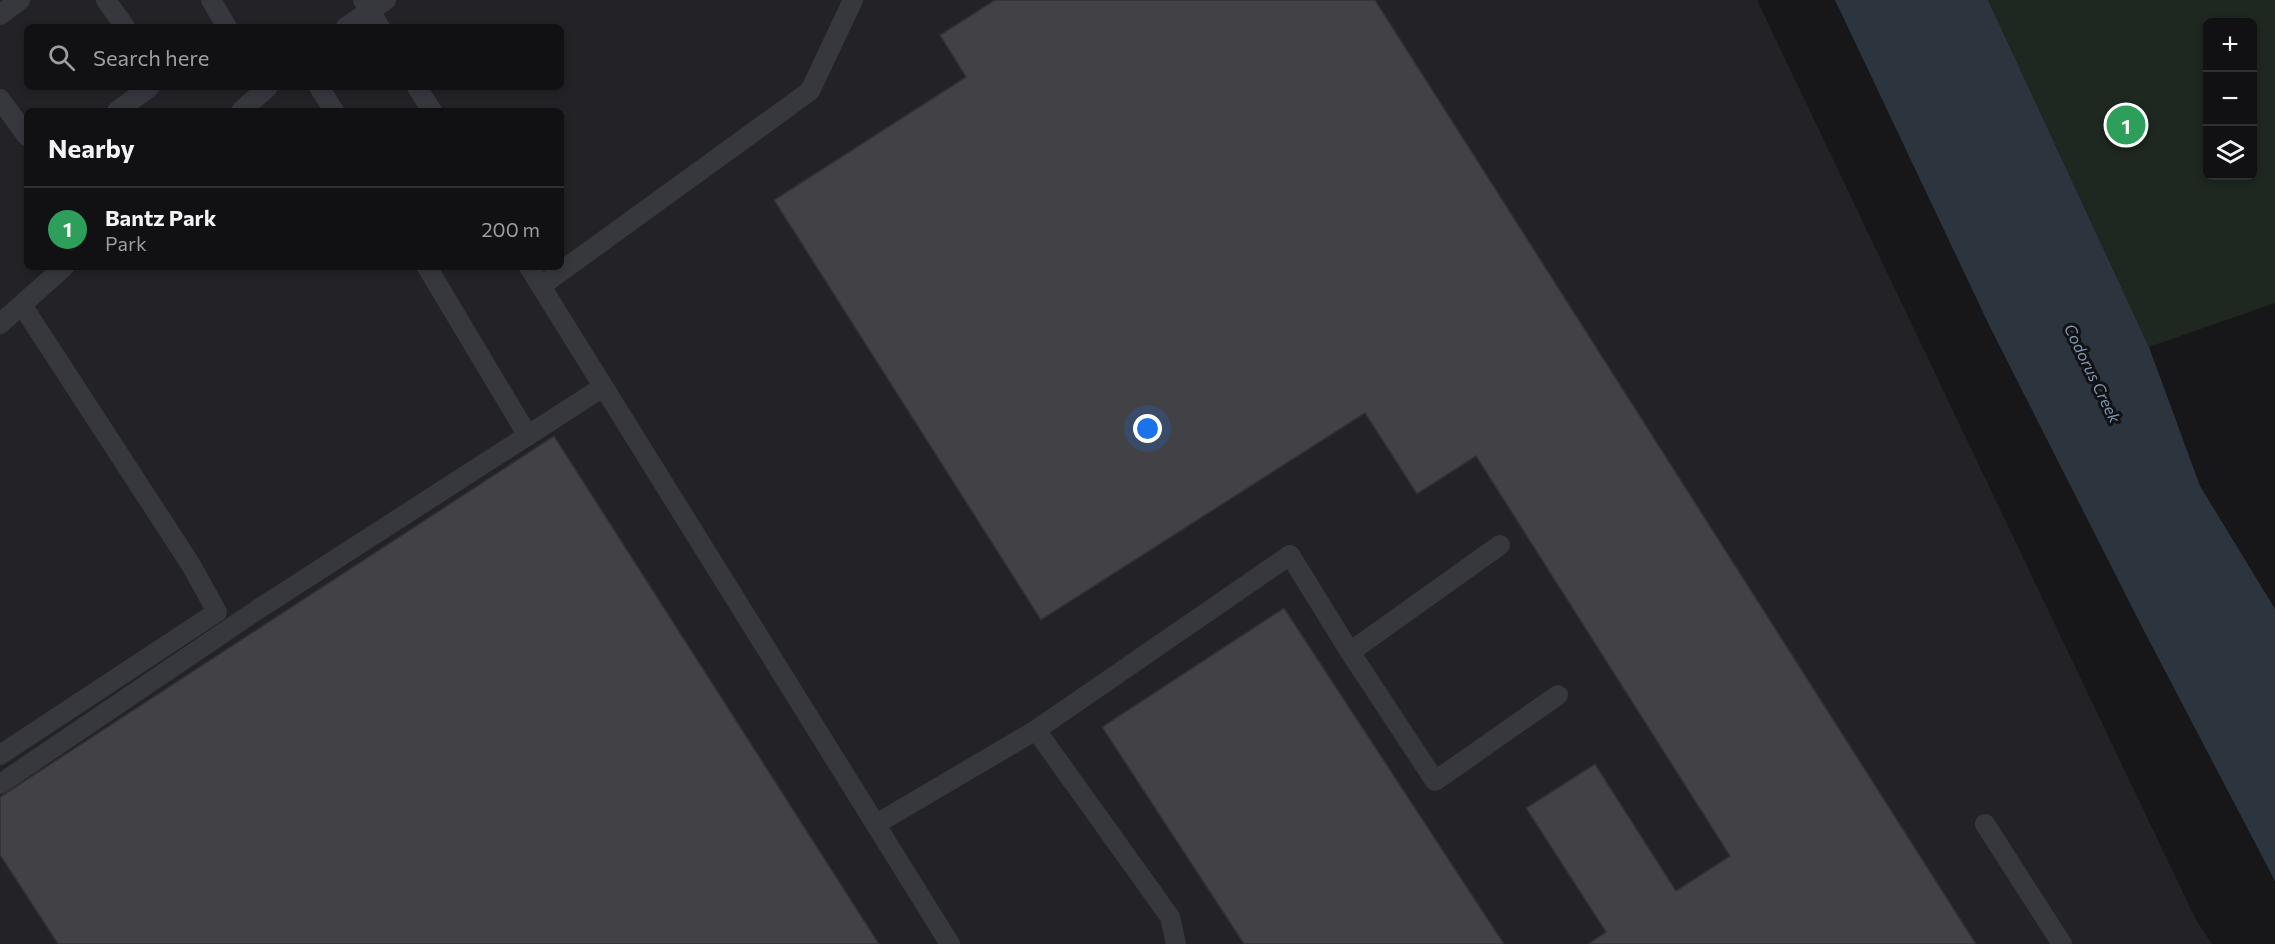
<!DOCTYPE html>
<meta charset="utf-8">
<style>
:root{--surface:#111013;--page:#1a191c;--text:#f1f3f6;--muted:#9c9da0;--line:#303033;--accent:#f6c231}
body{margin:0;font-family:Commissioner,sans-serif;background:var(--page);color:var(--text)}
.controls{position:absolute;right:18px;top:18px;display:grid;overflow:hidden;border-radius:9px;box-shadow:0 3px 9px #0003}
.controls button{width:54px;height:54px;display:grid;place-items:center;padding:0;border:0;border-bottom:2px solid var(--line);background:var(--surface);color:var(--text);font:30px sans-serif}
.you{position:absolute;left:1148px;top:429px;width:21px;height:21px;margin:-15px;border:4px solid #fff;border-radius:50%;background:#1a73e8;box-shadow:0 0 0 9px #1a73e833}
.badge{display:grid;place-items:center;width:39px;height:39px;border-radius:50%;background:var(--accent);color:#fff;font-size:20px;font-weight:700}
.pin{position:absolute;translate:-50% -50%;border:3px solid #fff;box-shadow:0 2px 6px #0006}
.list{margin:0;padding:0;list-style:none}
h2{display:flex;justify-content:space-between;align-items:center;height:78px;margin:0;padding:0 24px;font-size:26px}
h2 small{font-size:20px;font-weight:400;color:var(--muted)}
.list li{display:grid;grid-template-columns:39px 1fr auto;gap:18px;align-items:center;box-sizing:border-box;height:84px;padding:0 24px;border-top:2px solid var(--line)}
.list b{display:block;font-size:22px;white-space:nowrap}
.list p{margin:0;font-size:20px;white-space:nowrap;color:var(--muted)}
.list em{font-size:20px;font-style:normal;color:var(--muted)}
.icon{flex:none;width:33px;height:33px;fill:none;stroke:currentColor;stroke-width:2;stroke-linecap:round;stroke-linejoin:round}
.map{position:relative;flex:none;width:2275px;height:944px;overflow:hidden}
.search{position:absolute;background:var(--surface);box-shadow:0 3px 9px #0003;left:24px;top:24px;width:540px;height:66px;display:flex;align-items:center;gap:15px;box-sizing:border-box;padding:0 21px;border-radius:9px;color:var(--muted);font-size:22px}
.panel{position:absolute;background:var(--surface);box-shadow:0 3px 9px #0003;left:24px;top:108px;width:540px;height:162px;border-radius:9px}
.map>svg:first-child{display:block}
</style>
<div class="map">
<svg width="2275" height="944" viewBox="0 0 2275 944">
<rect width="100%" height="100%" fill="#171619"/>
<!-- built -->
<path fill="#232226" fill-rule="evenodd" d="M 0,0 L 1757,0 L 2196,920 L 2212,944 L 0,944 ZM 27,27 L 561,27 L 561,87 L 27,87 ZM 27,111 L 561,111 L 561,267 L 27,267 Z"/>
<!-- green -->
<path fill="#1e2720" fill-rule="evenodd" d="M 1988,0 L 2275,0 L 2275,303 L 2149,347 ZM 2208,22 L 2252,22 L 2252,176 L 2208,176 Z"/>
<!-- water -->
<polygon fill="#2c343d" points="1835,0 1988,0 2149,347 2200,486 2275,609 2275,881 2141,625 1990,327"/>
<!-- building -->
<g fill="#414146" stroke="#313035" stroke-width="1.5">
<polygon points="995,0 1375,0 1976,944 1588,944 1606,932 1526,808 1595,764 1676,891 1730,856 1476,456 1417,494 1365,413 1041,620 774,200 966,77 940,35"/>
<polygon points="554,436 879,944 58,944 0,855 0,797"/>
<polygon points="1284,608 1504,944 1244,944 1102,727"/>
</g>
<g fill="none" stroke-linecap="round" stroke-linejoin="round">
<!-- lane -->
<g stroke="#37383e" stroke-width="20">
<polyline points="106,0 125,27"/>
<polyline points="211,0 227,27"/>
<polyline points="363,0 380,27"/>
<polyline points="0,15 20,0"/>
<polyline points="346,27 386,0"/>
<polyline points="319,87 334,111"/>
<polyline points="417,87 432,111"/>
<polyline points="0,99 27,136"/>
<polyline points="117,111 150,87"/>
<polyline points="241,111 268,87"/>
<polyline points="427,267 528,436"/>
<polyline points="529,267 950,944"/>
<polyline points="541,286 810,91 853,0"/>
<polyline points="0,324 64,267"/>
<polyline points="1350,652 1500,545"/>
<polyline points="1036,730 1290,555 1350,652 1435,781 1558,695"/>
<polyline points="0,755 217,612 191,565 22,305"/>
<polyline points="0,784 257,610 603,387"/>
<polyline points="878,823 1036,730 1170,917 1176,944"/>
<polyline points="1985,824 2062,944"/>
</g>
</g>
<g text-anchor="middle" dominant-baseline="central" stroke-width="6" stroke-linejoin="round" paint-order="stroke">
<!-- water labels -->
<g font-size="16" font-style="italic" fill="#7f97b4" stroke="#121114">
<text transform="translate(2093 373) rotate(64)">Codorus Creek</text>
</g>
</g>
</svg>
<div class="controls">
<button>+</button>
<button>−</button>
<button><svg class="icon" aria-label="layers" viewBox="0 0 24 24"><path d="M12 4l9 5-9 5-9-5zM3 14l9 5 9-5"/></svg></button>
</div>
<div class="you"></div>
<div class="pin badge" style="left:2126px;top:125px;background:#2e9e5b">1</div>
<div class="search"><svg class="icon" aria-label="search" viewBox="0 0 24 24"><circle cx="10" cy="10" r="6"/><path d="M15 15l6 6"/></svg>Search here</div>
<section class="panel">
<h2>Nearby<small></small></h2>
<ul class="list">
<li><span class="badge" style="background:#2e9e5b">1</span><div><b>Bantz Park</b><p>Park</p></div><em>200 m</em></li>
</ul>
</section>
</div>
